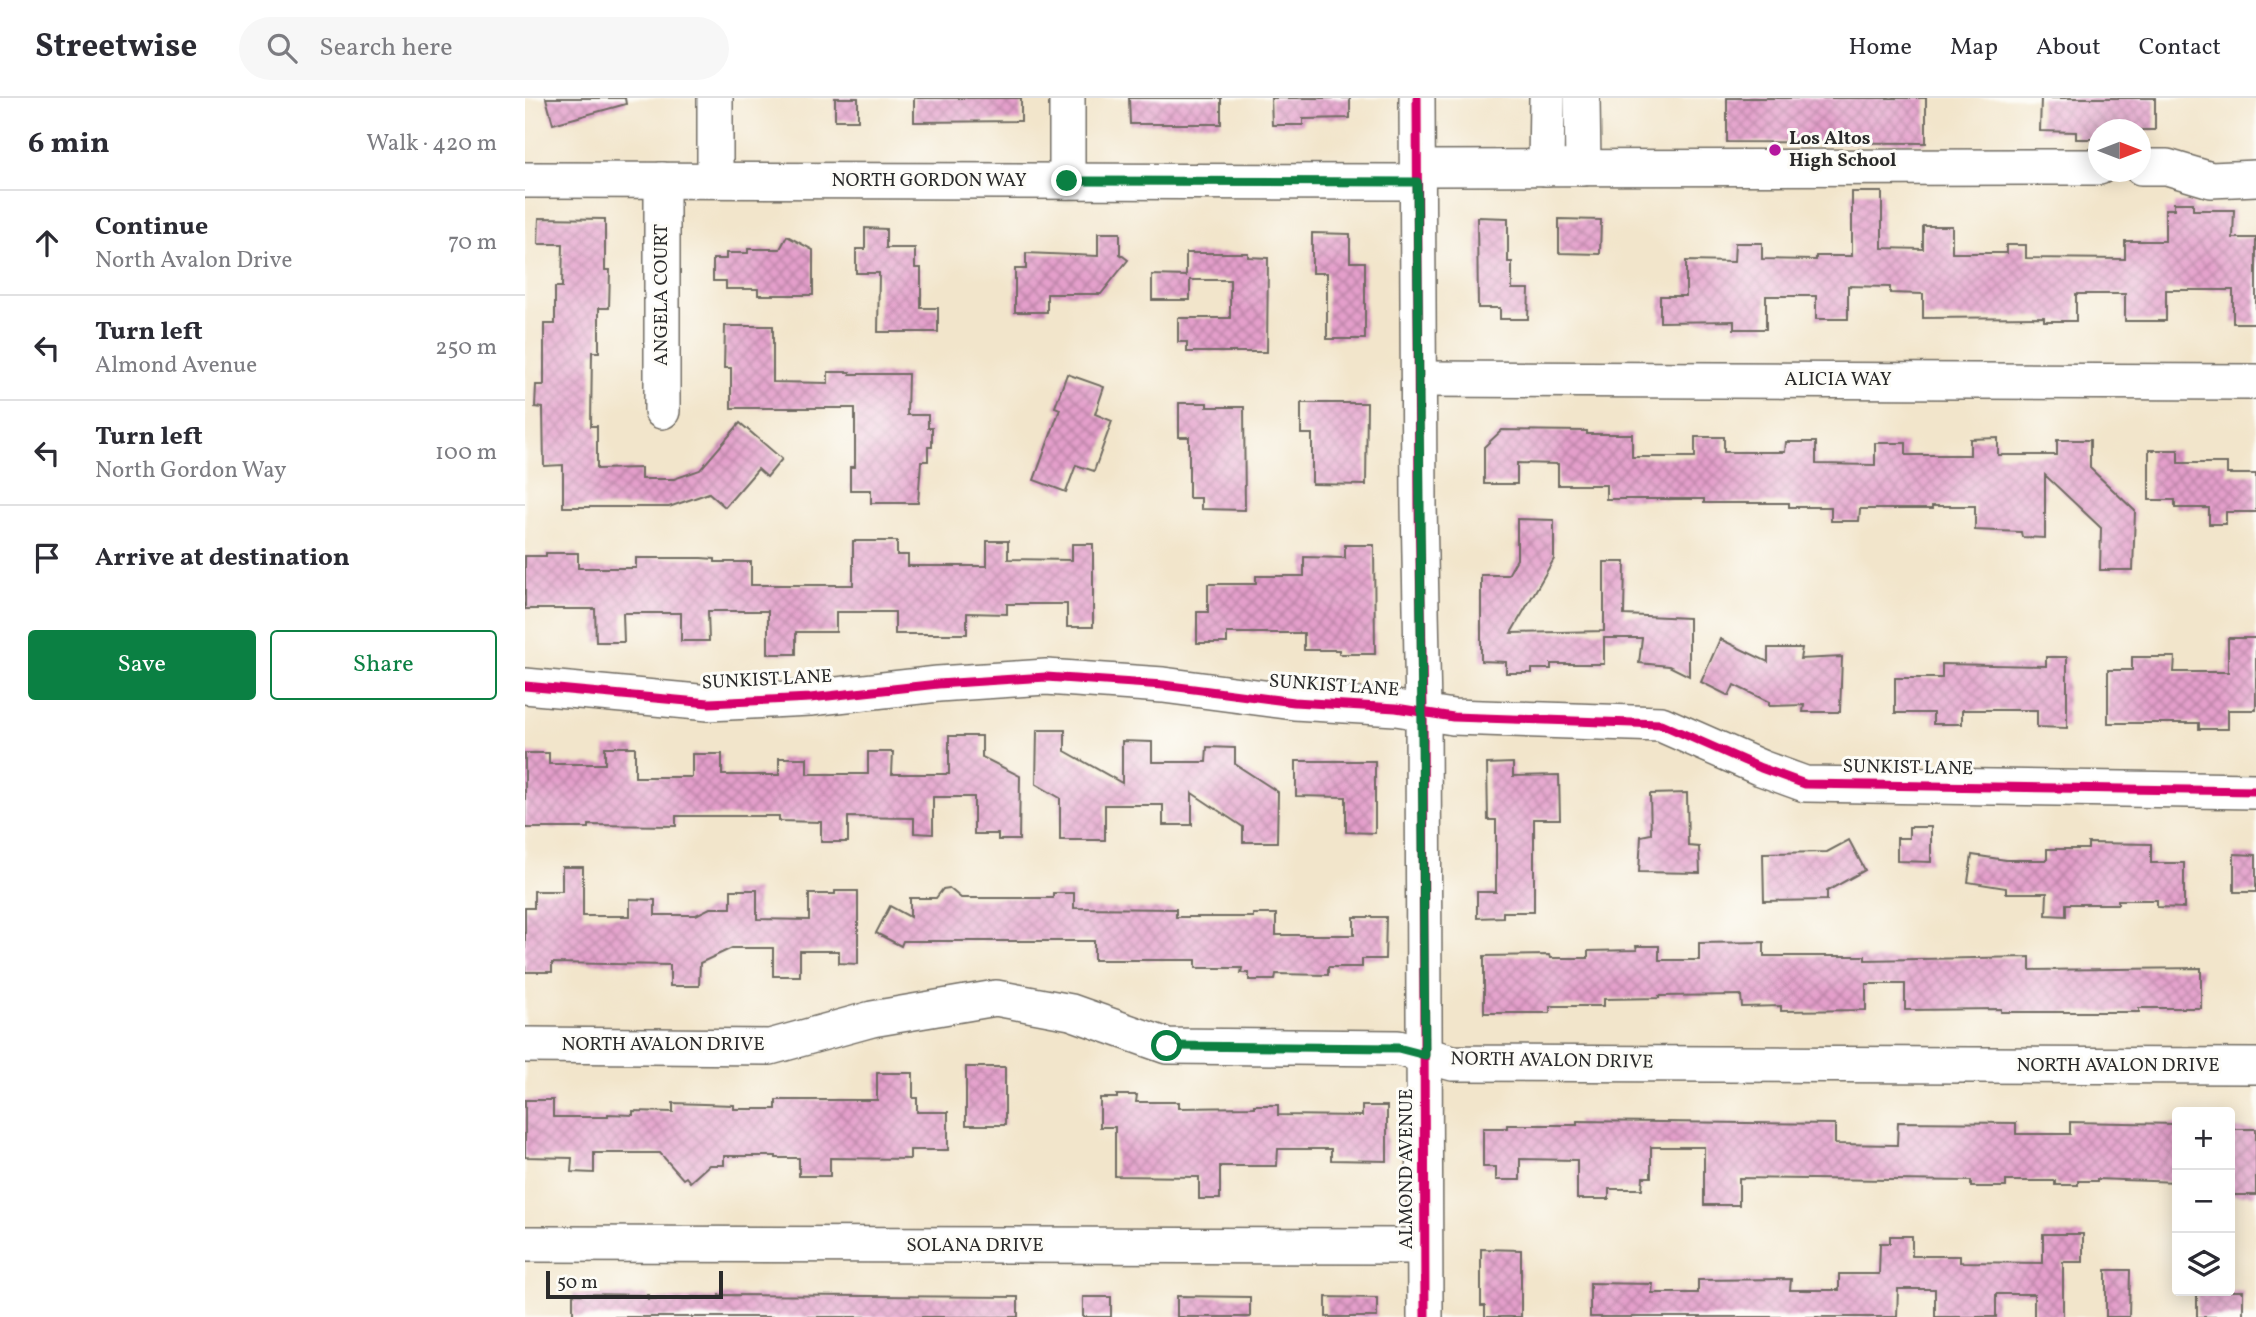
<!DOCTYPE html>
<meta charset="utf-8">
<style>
:root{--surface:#fff;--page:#f7f7f7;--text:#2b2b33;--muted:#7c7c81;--line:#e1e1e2;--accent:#0b8043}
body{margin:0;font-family:Vollkorn,serif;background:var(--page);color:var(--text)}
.controls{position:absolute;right:21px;bottom:21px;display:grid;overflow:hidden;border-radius:7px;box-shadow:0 4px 18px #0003}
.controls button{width:63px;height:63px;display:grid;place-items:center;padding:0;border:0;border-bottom:2px solid var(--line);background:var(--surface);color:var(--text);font:35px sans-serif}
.compass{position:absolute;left:1563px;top:21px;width:63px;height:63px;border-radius:50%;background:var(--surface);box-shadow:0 4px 18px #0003;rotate:90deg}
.scale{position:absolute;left:21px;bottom:18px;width:177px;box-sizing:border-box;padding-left:7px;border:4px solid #2b2b2b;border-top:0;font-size:19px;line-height:24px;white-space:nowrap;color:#2b2b2b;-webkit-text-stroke:5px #fdfcf7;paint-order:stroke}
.stop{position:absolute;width:21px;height:21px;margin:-16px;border:5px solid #0b8043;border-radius:50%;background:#fff}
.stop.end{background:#0b8043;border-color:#fff;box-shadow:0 2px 7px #0008}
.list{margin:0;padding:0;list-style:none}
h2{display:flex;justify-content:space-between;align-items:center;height:91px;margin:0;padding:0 28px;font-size:30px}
h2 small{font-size:23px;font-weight:400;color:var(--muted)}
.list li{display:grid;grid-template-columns:46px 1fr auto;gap:21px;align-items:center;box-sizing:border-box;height:105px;padding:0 28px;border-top:2px solid var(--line)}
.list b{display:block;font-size:26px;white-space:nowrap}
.list p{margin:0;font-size:23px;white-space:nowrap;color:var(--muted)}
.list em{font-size:23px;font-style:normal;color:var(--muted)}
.actions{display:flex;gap:14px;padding:21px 28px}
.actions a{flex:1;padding:16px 0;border:2px solid var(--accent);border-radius:7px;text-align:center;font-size:24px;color:var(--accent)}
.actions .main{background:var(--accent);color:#fff}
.icon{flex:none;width:38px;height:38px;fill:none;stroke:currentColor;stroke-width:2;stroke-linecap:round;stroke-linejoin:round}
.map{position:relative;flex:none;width:1731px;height:1219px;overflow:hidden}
header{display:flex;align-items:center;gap:42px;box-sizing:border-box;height:98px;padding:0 35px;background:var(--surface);border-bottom:2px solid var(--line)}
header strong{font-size:33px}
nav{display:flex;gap:38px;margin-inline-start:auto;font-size:24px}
.search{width:490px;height:63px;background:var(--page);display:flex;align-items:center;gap:18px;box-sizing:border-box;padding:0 24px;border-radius:38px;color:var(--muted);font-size:26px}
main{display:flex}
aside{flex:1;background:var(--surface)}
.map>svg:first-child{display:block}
</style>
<header>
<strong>Streetwise</strong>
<div class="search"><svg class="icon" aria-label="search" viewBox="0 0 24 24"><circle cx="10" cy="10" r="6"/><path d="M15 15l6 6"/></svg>Search here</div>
<nav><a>Home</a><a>Map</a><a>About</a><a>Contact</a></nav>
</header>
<main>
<aside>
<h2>6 min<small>Walk · 420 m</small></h2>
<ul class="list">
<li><svg class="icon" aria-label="ahead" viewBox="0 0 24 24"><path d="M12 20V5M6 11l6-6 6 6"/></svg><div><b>Continue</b><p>North Avalon Drive</p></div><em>70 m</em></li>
<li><svg class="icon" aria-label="left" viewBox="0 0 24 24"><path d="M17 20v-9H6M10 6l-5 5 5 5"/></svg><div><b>Turn left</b><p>Almond Avenue</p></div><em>250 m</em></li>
<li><svg class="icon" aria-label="left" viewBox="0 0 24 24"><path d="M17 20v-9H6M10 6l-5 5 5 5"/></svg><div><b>Turn left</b><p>North Gordon Way</p></div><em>100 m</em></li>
<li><svg class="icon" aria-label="arrive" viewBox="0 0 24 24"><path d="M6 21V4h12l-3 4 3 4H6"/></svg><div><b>Arrive at destination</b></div></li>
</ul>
<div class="actions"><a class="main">Save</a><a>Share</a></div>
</aside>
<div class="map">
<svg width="1731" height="1219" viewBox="0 0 1731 1219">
<defs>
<pattern id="building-cross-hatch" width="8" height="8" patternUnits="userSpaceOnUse" patternTransform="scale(1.75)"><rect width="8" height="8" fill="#e49fcb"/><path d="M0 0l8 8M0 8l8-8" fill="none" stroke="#b982a5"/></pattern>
</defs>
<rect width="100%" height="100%" fill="#fdfcf7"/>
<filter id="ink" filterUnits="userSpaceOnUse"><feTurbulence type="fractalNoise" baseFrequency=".0143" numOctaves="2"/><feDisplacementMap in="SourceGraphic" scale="14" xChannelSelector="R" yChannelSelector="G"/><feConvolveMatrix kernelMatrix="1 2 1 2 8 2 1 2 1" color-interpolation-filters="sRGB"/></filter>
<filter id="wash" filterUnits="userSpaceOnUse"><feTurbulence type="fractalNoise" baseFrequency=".00686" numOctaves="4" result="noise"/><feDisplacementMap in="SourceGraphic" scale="28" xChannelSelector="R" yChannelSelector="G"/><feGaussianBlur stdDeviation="1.57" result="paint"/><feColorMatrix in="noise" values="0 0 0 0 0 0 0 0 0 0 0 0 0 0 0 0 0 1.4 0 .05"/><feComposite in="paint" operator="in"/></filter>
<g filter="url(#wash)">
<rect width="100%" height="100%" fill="#f2e5cb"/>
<g id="blocks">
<!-- building -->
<g fill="url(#building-cross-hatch)">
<polygon points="21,0 100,0 101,6 28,26"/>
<rect x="310" y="0" width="23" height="22"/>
<polygon points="389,0 496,0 496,23 389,24"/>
<polygon points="604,0 696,0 696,26 605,26"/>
<polygon points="746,0 825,0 825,20 778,21 778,27 747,27"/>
<polygon points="1202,0 1401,0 1401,45 1202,44"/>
<polygon points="1516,0 1630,0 1630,32 1573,32 1573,41 1551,41 1551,34 1515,33"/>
<polygon points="1327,94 1357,94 1357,150 1398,151 1398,128 1427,128 1427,155 1481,155 1481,147 1501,147 1501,160 1600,161 1600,143 1640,143 1640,111 1649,111 1649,105 1668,105 1668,112 1709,112 1708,140 1731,140 1731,225 1708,225 1708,192 1641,192 1641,223 1600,223 1600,196 1551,196 1551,223 1519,223 1519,219 1398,220 1398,196 1365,195 1365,189 1323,188 1323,221 1291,221 1291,198 1241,198 1241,231 1209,231 1209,223 1135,224 1135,198 1161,198 1161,163 1209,164 1210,145 1237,145 1237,161 1291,162 1291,158 1327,158"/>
<polygon points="952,119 983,120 983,164 987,164 987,191 1004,191 1003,221 975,221 975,210 953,210"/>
<polygon points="14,120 80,121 80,172 85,172 84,210 74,210 74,254 67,254 66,328 72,328 72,371 116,370 116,381 149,381 175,372 215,325 257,361 242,379 233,371 200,409 184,395 144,409 38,409 38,367 19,368 18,310 10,309 11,287 19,287 19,226 30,226 30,189 37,189 38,146 13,146"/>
<polygon points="1034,121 1076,122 1075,156 1034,155"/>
<polygon points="340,130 361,131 361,150 390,150 390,170 396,170 396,210 413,210 413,234 353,234 354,175 331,175 331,151 340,151"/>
<polygon points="573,135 595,135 595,156 603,162 576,196 522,196 522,214 490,214 490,171 501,171 501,155 573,158"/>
<polygon points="787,135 825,136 825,164 840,164 840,241 802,241 802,175 787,175"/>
<polygon points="262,138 288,152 288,197 233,197 233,191 201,191 201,183 188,183 188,161 201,161 201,155 223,155 223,151 255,151"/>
<polygon points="661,155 723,155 723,159 743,160 742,254 662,254 662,244 653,244 653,220 705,220 705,182 665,182 665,202 627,202 627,177 661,178"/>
<polygon points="200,228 248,228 248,284 303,285 303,274 325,274 325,276 383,276 382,317 403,317 403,330 407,330 407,349 403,349 403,363 396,363 393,405 346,405 346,392 325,392 325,369 330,369 330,310 206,310 206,270 199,270"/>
<polygon points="542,276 579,289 570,316 587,323 569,373 551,367 541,394 509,382 535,311 530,309"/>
<polygon points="654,305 682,305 682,309 719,309 720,412 676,411 676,400 664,400 664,339 654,339"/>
<polygon points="776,305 842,305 841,387 787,386 787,336 776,336"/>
<polygon points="977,332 1062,333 1062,336 1107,336 1107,359 1170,359 1170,339 1199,339 1199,354 1260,354 1261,344 1291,344 1291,366 1350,367 1350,345 1381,345 1381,357 1445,357 1445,341 1473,340 1473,357 1532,357 1532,342 1565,342 1565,370 1610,413 1608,472 1575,472 1576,430 1520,377 1520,440 1497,439 1496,434 1450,432 1450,408 1407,408 1407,411 1335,411 1334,423 1306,423 1306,409 1264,409 1264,405 1179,405 1179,401 1081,401 1081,387 1033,387 1033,366 992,365 992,386 959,386 959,349"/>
<polygon points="1624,352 1653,352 1653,365 1702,365 1702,376 1731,376 1731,414 1701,414 1701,426 1684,426 1684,410 1650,410 1650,402 1624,402"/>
<polygon points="992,421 1029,422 1029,461 986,535 1079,533 1079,464 1100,464 1099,517 1164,520 1164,578 1144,568 1114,565 1117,540 1079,540 1079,566 1026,566 1026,571 1007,571 1007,575 981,575 981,564 956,563 956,477 983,477 992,461"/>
<polygon points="328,443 372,443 372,457 383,457 383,468 462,468 462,443 483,443 483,461 547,462 547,446 568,446 568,529 542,529 542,506 482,506 482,516 442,515 442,536 370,536 370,514 311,514 311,534 271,534 271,556 243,556 243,513 183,513 184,543 156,543 156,515 98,515 99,544 71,544 70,511 0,511 0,458 21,458 21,455 53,455 53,470 111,470 111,460 176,460 190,461 190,464 226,464 226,487 328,487"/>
<polygon points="820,447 849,447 850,556 814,556 814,552 779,552 779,535 702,535 702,545 672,545 672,514 683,514 683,486 731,486 731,478 779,478 779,459 820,460"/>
<polygon points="1703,540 1731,540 1731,612 1703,612 1703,631 1674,631 1674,625 1583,625 1583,572 1607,572 1607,559 1650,559 1649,574 1703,574"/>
<polygon points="1195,541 1243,564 1243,550 1277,550 1275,561 1317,559 1315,614 1278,614 1279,607 1244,608 1244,604 1209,587 1204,598 1176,584"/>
<polygon points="1521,559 1542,559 1542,630 1512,629 1512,612 1437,612 1437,626 1408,626 1408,615 1370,615 1370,580 1417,580 1417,566 1521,568"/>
<polygon points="512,632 540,632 540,653 597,685 597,643 627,644 627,664 681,664 682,649 710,650 710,666 753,694 752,744 718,744 718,729 667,695 667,727 638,727 638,707 580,707 580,742 535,742 535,700 511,686"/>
<polygon points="424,638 457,638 457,659 495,678 494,742 473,742 473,736 449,736 449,699 408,699 408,736 389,735 389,720 323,719 323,744 296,744 296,724 254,723 254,718 151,718 151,728 64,727 64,730 0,730 0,655 24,655 24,666 80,666 80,649 110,649 110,679 167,679 167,656 197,656 197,677 254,677 254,660 282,660 282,676 343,676 343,654 368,654 367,676 424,676"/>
<polygon points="771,663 850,663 850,735 821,734 821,699 771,698"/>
<polygon points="988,665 988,678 1034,677 1035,721 1009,721 1009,814 978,814 978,819 952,820 952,794 971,794 971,722 963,722 962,666"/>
<polygon points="1162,695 1163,748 1174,749 1175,775 1114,774 1116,738 1126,736 1125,696"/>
<polygon points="1384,729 1406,729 1406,764 1372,763 1372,740 1384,740"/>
<polygon points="1324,742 1340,772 1302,793 1302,802 1239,803 1238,755 1302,754"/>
<polygon points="1563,745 1626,746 1626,765 1659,765 1659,810 1632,809 1632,802 1593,802 1593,806 1541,806 1541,818 1521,817 1522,795 1481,795 1481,790 1443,784 1447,757 1481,762 1522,762 1522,751 1563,751"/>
<polygon points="1709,756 1731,757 1731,794 1709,794"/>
<polygon points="37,769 58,769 58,818 105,818 105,801 130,802 130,817 171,817 185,810 206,810 206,792 232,792 232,821 284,822 284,796 310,796 310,793 333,793 333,866 314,865 314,853 275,853 275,878 248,878 248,850 207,850 175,865 174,888 145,888 145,867 27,865 27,874 0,874 0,810 9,810 9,793 37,793"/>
<polygon points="424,790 436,800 528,800 528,795 549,795 549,810 651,811 651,819 728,819 728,816 751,816 751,837 829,837 829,819 861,819 860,861 837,861 837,869 803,869 803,877 751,876 750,882 724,882 724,875 716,875 717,870 671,870 671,862 569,862 569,843 378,843 376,848 351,835 365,808 385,819 385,800 411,800 418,791"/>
<polygon points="1239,844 1239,858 1340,858 1340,862 1505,859 1505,872 1676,870 1676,910 1614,910 1614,914 1476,914 1476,911 1380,912 1380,886 1341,886 1341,912 1256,913 1256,908 1217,909 1216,897 1134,898 1134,900 1079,901 1079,908 1025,908 1025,915 959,915 959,858 1024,857 1025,860 1063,860 1063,853 1112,852 1111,848 1134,848 1134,862 1174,862 1174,845"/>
<rect x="441" y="969" width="39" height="58"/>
<polygon points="352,975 388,975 388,1000 392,1000 392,1014 423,1014 423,1052 385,1052 385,1061 305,1060 305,1078 274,1078 274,1060 251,1060 251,1058 199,1058 199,1067 184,1067 165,1084 161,1079 158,1081 135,1055 69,1055 69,1075 46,1074 47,1060 0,1059 0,1002 28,1002 28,1019 83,1019 83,1016 108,1017 108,1013 148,1014 148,1005 209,1007 209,1011 251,1011 251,1002 352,1002"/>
<polygon points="592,997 612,997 611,1004 654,1004 654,1010 729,1009 729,1007 753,1007 753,1017 837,1018 837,1008 862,1008 862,1063 806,1062 806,1051 753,1051 752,1068 695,1068 695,1101 674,1101 674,1079 590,1078 590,1029 575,1029 575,1000 592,1000"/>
<polygon points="1052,1023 1310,1026 1310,1046 1372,1047 1373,1024 1491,1025 1491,1036 1545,1036 1545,1024 1652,1026 1652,1084 1572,1081 1572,1083 1553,1083 1553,1087 1530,1087 1530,1083 1481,1083 1481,1089 1446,1089 1446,1083 1214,1080 1214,1107 1179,1107 1179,1049 1126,1049 1126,1079 1118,1079 1117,1091 1084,1091 1084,1101 1052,1101 1052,1062 995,1061 995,1082 971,1082 971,1069 958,1069 958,1030 982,1030 982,1027 1052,1027"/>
<rect x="1705" y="1031" width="26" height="66"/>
<polygon points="1518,1136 1558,1136 1558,1164 1538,1164 1538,1219 1509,1219 1509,1196 1471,1196 1471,1219 1410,1219 1410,1191 1373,1191 1372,1219 1065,1219 1065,1185 1128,1186 1127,1195 1173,1195 1173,1182 1266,1181 1265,1192 1314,1192 1314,1176 1354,1176 1355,1145 1365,1145 1365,1138 1387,1138 1387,1158 1435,1158 1435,1164 1518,1165"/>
<polygon points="956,1151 996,1152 996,1219 960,1219 960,1208 956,1208"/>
<polygon points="1581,1172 1605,1172 1604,1219 1581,1219"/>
<rect x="1672" y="1193" width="46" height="26"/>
<polygon points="48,1196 123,1197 123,1201 167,1201 167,1199 194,1199 194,1197 493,1199 493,1219 48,1219"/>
<polygon points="652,1198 725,1199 725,1219 652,1219"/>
<rect x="558" y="1199" width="28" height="20"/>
<polygon points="801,1199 852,1200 852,1219 801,1219"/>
</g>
</g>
</g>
<g filter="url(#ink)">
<use href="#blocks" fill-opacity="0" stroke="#716c63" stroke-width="2"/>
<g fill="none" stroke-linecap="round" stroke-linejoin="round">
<defs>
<g id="minor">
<polyline points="542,0 542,83"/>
<polyline points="892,0 894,407 898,613 900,1219"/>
<polyline points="1057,0 1058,70"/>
<polyline points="1616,69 1642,69 1686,82 1731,80"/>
<polyline points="892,70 1574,69"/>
<polyline points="1021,70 1022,0"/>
<polyline points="0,82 892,84"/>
<polyline points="137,82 137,313"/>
<polyline points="190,82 190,0"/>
<polyline points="895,281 1731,284"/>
<polyline points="0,588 184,605 285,600 413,586 521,579 638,587 769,604 871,610 928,619 1136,626 1236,670 1280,686 1731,693"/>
<polyline points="0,947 245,949 347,921 471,900 546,914 642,948 873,950 928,965 1731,968"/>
<polyline points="0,1146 899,1148"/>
</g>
</defs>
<!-- minor casing -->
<use href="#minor" stroke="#716c63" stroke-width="38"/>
<!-- minor -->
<use href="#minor" stroke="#fff" stroke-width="35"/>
<defs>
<g id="cycleway">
<polyline points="892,0 894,407 898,613 900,1219"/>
<polyline points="0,588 184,605 285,600 413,586 521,579 638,587 769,604 871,610 928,619 1136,626 1236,670 1280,686 1731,693"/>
</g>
</defs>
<!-- cycleway casing -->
<use href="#cycleway" stroke="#fdfcf7" stroke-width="13"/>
<!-- cycleway -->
<use href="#cycleway" stroke="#d6006c" stroke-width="9"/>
</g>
</g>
<g fill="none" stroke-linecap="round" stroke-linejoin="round" filter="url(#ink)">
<!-- route -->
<polyline stroke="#0b8043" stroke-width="9" points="542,83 892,84 900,957 873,950 642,948"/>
</g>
<!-- markers -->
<circle fill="#b5179e" stroke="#fdfcf7" stroke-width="2.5" cx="1250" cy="52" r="7"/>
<g text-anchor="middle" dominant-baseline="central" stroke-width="6" stroke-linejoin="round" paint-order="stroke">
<!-- poi labels -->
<g font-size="19" font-weight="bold" fill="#2b2b2b" stroke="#fdfcf7" text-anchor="start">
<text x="1264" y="41">Los Altos<tspan x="1264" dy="22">High School</tspan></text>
</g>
<!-- street labels -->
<g font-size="19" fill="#2b2b2b" stroke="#fdfcf7">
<text x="404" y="83">NORTH GORDON WAY</text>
<text transform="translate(137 197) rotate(-90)">ANGELA COURT</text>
<text x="1313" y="282">ALICIA WAY</text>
<text transform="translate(242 582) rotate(-3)">SUNKIST LANE</text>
<text transform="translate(809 588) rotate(4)">SUNKIST LANE</text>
<text transform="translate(1383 670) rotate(1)">SUNKIST LANE</text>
<text x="138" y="947">NORTH AVALON DRIVE</text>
<text transform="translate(1027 963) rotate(1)">NORTH AVALON DRIVE</text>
<text x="1593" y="968">NORTH AVALON DRIVE</text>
<text transform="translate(882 1071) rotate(-90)">ALMOND AVENUE</text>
<text x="450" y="1148">SOLANA DRIVE</text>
</g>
</g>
</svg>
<div class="controls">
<button>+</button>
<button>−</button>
<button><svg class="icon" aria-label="layers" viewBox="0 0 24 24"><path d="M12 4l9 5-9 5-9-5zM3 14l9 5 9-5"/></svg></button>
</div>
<svg class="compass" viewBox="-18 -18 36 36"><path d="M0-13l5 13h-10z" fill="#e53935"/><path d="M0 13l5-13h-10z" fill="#7c7c81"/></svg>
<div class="scale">50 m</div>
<div class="stop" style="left:642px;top:948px"></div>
<div class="stop end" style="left:542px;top:83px"></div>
</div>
</main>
